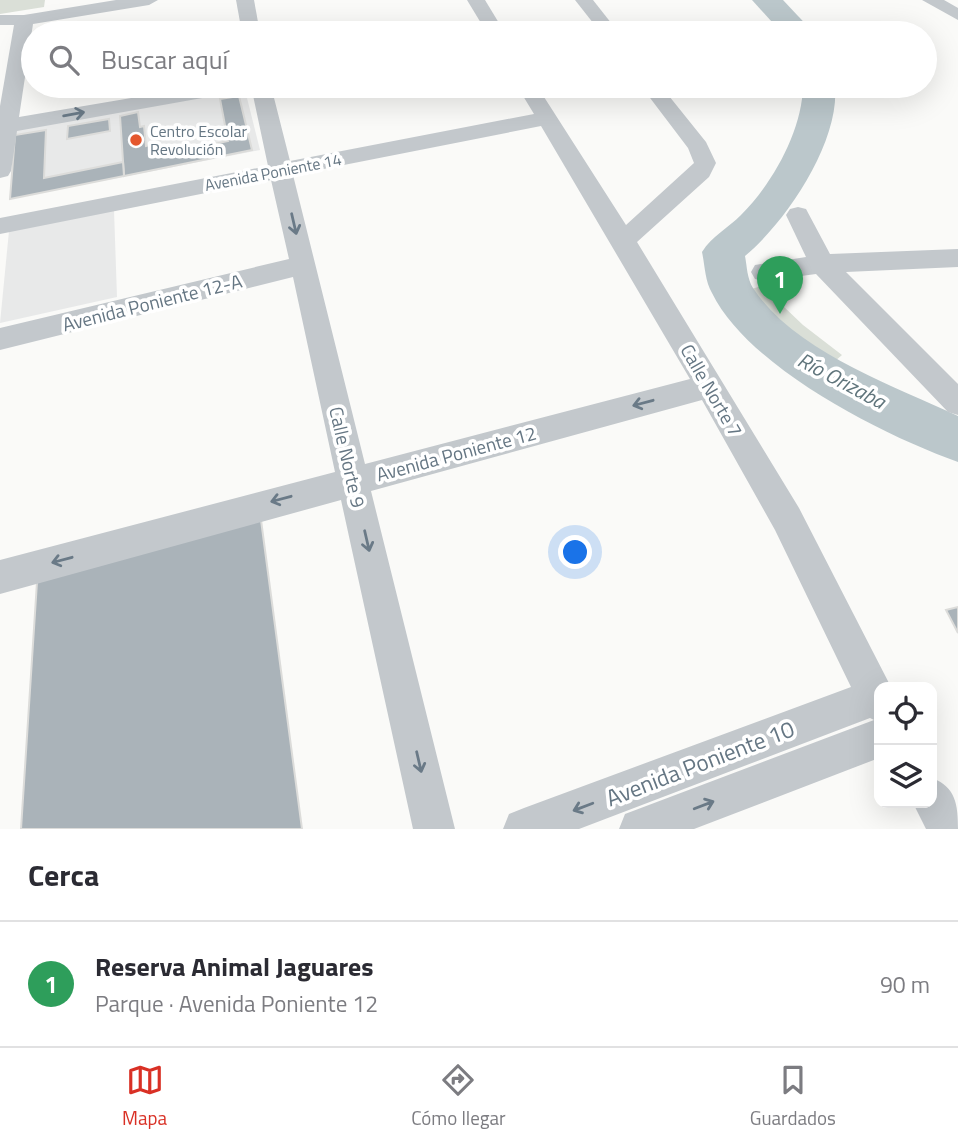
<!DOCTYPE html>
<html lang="es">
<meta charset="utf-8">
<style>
:root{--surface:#fff;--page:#f2f2f3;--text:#2b2b33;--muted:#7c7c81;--line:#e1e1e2;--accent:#d93025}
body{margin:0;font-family:"Titillium Web",sans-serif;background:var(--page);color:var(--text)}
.controls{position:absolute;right:21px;bottom:21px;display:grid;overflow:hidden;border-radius:14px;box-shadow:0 7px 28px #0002}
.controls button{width:63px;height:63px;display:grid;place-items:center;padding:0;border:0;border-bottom:2px solid var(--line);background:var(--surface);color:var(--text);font:35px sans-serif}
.you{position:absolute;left:576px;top:553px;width:24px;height:24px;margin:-18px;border:5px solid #fff;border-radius:50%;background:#1a73e8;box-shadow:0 0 0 10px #1a73e833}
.badge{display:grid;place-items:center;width:46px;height:46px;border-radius:50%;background:var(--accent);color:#fff;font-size:23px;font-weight:700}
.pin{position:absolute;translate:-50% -58px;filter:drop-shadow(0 2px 4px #0008)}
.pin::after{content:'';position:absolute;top:37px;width:24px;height:21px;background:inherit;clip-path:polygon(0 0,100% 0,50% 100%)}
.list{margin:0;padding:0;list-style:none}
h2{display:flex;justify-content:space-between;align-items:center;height:91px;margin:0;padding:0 28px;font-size:30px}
h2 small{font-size:23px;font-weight:400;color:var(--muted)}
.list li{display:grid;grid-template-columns:46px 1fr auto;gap:21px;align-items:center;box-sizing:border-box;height:126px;padding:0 28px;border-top:2px solid var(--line)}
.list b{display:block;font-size:26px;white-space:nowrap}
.list p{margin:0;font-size:23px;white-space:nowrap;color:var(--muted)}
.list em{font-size:23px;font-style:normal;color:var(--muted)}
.icon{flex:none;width:38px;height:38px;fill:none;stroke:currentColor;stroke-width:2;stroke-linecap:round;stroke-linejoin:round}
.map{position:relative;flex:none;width:958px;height:829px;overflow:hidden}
.search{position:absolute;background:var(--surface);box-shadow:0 7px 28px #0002;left:21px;right:21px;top:21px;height:77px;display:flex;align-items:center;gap:18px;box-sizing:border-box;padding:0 24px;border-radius:38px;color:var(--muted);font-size:26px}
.sheet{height:217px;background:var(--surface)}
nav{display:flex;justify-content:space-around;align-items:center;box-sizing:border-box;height:98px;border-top:2px solid var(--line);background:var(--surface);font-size:19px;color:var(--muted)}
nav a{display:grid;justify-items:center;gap:4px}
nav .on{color:var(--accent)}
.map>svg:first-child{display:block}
</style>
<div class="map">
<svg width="958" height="829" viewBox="0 0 958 829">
<rect width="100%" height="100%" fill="#fafaf8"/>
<!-- built -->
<g fill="#e8e9e9">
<polygon points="245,90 260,150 10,199 15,130"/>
<polygon points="114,210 117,297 0,323 9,231"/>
</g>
<!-- green -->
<g fill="#dadfd7">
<polygon points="0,0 45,0 44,7 0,14"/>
<path d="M 762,286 L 803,325 L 842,355 L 834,362 C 804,345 765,322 751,289 Z"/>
</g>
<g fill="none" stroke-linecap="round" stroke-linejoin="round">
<!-- river -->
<g fill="#bbc7cb" fill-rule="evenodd">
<polygon points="752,0 783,0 814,33 782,33"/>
<path d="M 803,86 L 835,86 C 840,142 786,222 745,256 C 747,266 747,279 753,288 C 794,351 892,385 958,416 L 958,462 C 882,435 748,367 712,293 C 705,281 705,266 702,252 C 712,236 728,228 741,215 C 773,183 802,131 803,86 Z"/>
</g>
</g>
<!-- building -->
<g fill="#aab3b9" stroke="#dcdcda" stroke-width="2">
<polygon points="239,96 252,150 124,176 120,116 138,112 140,127 144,126 146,146 157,143 158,153 186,150 228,141 220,99"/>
<polygon points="109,119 110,131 67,139 68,126"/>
<polygon points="46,130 44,178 123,162 124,176 10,199 15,135"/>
<polygon points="261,520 302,829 21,829 37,582"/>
<polygon points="958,607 958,633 946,610"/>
</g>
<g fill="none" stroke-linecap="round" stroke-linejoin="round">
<!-- minor -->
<g fill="#c3c8cc" fill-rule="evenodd">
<polygon points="116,0 158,0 149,5 33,24 19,117 202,86 246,86 236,92 17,131 11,171 8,176 0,178 0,106 14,25 0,25 0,15 24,15"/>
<polygon points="236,0 254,0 260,33 242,33"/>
<polygon points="467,0 485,0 505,33 487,33"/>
<polygon points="575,0 593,0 619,33 601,33"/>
<polygon points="922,0 944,0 958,8 958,20"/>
<path d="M 251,86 L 271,86 L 290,161 L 534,114 L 517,86 L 537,86 L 626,225 L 694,163 L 688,148 L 641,86 L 661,86 L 706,142 L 716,163 L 709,177 L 637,242 L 799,508 L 891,687 L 879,687 L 879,758 L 694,829 L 619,829 L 625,814 L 874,720 L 870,718 L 579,829 L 503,829 L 509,814 L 524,808 L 851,687 L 775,530 L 702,400 L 371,491 L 455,829 L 413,829 L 341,500 L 0,594 L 0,560 L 335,472 L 293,277 L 0,350 L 0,328 L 289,259 L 271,180 L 0,234 L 0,218 L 268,166 ZM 541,126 L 690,379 L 365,464 L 293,175 Z"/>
<polygon points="798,207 806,209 830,254 958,249 958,267 846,272 958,384 958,415 948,412 816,274 764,281 755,279 751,272 755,265 806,257 786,215 790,209"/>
<path d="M 932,778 C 956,787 958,805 958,829 L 926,829 L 913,803 L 932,803 Z"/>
</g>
</g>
<!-- one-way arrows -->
<defs><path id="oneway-shaft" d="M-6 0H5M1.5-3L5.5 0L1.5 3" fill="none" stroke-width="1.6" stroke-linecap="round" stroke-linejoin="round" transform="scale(1.75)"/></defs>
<g stroke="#6a7a87">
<use href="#oneway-shaft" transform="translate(74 114) rotate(-10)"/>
<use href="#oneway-shaft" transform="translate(294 224) rotate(77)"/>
<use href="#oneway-shaft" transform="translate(643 403) rotate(165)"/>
<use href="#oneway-shaft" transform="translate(281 499) rotate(165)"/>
<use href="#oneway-shaft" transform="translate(367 541) rotate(77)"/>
<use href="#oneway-shaft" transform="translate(62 560) rotate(165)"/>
<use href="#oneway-shaft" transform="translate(419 762) rotate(77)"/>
<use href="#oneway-shaft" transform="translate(704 805) rotate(-21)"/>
<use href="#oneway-shaft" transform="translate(583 807) rotate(159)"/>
</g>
<!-- markers -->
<circle fill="#e4572e" stroke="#fff" stroke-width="2.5" cx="136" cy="140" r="7"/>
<g text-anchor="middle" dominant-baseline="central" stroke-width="7" stroke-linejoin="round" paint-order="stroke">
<!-- far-poi labels -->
<g font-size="16" fill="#657683" stroke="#fff" text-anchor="start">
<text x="150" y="131">Centro Escolar<tspan x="150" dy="18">Revolución</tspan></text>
</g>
<!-- far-street labels -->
<g font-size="16" fill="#657683" stroke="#fff">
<text transform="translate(273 172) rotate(-11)">Avenida Poniente 14</text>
</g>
<!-- street labels -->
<g font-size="19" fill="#657683" stroke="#fff">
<text transform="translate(152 302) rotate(-14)">Avenida Poniente 12-A</text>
<text transform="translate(712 390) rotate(60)">Calle Norte 7</text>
<text transform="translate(456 453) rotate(-15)">Avenida Poniente 12</text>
<text transform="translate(348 457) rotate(77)">Calle Norte 9</text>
</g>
<!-- water labels -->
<g font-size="21" font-style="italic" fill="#60757c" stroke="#fff">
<text transform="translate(842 380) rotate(28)">Río Orizaba</text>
</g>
<!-- near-street labels -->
<g font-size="23" fill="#657683" stroke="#fff">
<text transform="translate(700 763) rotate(-21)">Avenida Poniente 10</text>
</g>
</g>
</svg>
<div class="controls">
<button><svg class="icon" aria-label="locate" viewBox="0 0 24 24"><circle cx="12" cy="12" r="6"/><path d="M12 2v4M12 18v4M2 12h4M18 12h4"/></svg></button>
<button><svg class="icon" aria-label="layers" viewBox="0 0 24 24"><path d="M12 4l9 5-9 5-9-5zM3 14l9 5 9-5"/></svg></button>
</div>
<div class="you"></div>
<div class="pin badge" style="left:780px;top:314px;background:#2e9e5b">1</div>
<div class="search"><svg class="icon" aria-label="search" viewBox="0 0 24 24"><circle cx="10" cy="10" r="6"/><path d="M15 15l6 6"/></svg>Buscar aquí</div>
</div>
<section class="sheet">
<h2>Cerca<small></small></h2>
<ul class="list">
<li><span class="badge" style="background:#2e9e5b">1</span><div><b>Reserva Animal Jaguares</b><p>Parque · Avenida Poniente 12</p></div><em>90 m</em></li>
</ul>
</section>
<nav>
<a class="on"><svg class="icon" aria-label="map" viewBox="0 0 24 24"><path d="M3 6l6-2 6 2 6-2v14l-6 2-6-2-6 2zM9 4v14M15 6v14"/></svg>Mapa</a>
<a><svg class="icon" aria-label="directions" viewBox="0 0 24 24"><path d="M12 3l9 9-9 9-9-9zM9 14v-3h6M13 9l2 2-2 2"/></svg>Cómo llegar</a>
<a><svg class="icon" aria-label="saved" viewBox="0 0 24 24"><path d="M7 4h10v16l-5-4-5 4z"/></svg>Guardados</a>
</nav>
